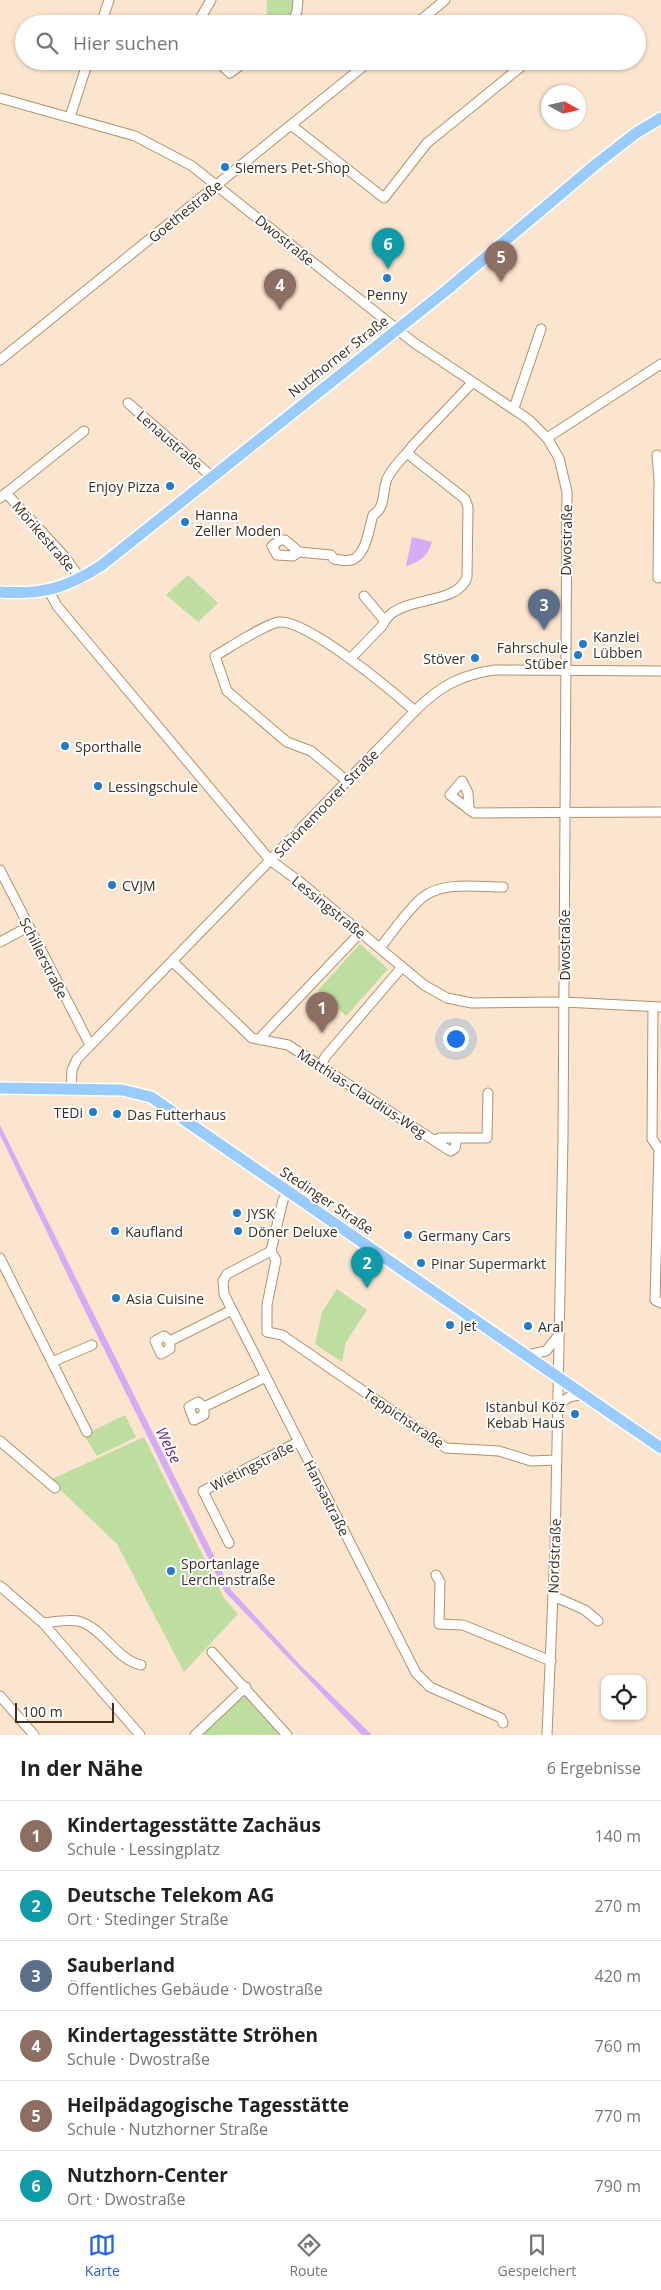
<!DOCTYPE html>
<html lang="de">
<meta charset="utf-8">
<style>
:root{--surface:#fff;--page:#f2f2f2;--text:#222;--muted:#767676;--line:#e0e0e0;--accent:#2563eb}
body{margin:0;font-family:"Open Sans",sans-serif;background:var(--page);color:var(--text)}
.controls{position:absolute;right:15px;bottom:15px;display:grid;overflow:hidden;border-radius:10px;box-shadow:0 1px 4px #0004}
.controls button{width:45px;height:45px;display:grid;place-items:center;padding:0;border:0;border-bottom:1px solid var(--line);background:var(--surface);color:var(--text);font:25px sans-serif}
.compass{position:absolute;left:541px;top:85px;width:45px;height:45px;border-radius:50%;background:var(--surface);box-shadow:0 1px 4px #0004;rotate:98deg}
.scale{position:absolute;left:15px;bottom:12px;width:99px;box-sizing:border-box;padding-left:5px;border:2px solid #3c2e1f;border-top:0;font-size:14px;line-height:18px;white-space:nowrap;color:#3c2e1f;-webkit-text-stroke:4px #fff;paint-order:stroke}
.you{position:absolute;left:455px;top:1038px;width:18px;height:18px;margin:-12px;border:4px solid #fff;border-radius:50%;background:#1a73e8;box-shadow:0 0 0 8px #1a73e833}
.badge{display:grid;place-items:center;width:32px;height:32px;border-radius:50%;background:var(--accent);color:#fff;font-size:16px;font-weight:700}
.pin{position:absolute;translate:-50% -41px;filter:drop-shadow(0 1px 2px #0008)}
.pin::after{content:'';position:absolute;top:26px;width:18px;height:15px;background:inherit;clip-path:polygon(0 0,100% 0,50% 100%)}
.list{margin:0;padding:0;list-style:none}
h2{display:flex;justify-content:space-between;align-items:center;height:65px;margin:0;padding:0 20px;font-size:21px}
h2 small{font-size:16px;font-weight:400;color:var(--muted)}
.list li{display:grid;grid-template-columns:32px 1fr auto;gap:15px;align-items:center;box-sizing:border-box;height:70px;padding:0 20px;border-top:1px solid var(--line)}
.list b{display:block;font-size:19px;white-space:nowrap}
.list p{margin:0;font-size:16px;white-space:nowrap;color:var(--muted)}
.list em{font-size:16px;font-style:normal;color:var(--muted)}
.icon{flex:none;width:28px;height:28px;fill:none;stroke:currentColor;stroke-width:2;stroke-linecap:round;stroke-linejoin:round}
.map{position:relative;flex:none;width:661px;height:1735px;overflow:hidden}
.search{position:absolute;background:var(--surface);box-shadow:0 1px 4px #0004;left:15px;right:15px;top:15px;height:55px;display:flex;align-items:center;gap:12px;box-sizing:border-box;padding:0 18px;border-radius:28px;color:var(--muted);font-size:19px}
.sheet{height:485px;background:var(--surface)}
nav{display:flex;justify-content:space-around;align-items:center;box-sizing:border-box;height:70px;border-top:1px solid var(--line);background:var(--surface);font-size:14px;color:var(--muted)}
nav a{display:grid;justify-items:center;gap:2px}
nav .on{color:var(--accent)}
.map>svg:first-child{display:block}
</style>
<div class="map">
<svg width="661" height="1735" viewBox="0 0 661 1735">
<rect width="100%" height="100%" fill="#fbe5ce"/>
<!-- green -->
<g fill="#bedda0">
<polygon points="267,0 293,0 295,4 288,24 266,24"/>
<polygon points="188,575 218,603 198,622 166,595"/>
<polygon points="360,944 388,969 346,1016 318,990"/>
<polygon points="337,1289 367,1310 346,1342 342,1362 315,1344 322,1312"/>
<polygon points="125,1415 136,1437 97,1456 84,1435"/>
<polygon points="144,1437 224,1598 238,1614 184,1672 117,1544 50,1480"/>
<polygon points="246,1690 285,1735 203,1735"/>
</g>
<!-- water -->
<g fill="#d4abf4">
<path d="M 412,537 L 432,542 C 427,557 421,561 406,566 Z"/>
<polygon points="0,1125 231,1590 302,1667 372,1735 362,1735 225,1592 87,1315 0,1135"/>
</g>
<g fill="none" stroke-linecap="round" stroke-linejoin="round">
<defs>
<g id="minor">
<polyline points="101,24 109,0"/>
<polyline points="197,24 211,0"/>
<polyline points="292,24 297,11 298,0"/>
<polyline points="416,24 445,0"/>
<polyline points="217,61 230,73 246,61"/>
<polyline points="0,98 135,136 192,166 413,342 528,419 547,438 559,458 567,492 563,1138 555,1548 547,1735"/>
<polyline points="70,117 88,61"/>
<polyline points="291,125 384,198 427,143 528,61"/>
<polyline points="0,360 370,61"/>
<polyline points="128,403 211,476"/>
<polyline points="514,408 541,329"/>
<polyline points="547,438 661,364"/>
<polyline points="657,455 659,481 658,578"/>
<polyline points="6,493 64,556 81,579"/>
<polyline points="0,498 84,431"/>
<path d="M 299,552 L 293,556 L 277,555 L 272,546 L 280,540 L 285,540 L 299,552 L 331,555 L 334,559 C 339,560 346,561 351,560 C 366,557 369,528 373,515 C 386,508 382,491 387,479 C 393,465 405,457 413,445 L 472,383"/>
<polyline points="49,591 57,606 270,860 300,882 424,985 447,998 472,1003 564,1002 661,1007"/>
<polyline points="364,596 384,620"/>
<path d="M 351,658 L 382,626 C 395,593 457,608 467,577 L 468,507 L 465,499 L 408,454"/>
<path d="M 347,781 L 311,751 L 287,742 L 227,691 L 215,656 C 229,648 265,624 279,622 C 307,619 392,691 415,711"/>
<polyline points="469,810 468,793 462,781 450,795 474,813 661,812"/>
<polyline points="0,870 90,1045"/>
<polyline points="0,942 28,927"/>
<path d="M 380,948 C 392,933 408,909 423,897 C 444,881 478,887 503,887"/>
<polyline points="173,962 252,1038 288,1045 316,1063 322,1064 328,1071 447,1149 451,1151 455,1148 457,1138"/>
<polyline points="653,1007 652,1139 659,1149 655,1300 661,1303"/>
<polyline points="260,1038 360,933"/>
<polyline points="322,1064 325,1057 402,967"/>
<path d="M 71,1088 L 72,1070 L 77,1059 L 417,709 C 440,686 463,674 495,670 L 661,671"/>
<polyline points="434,1140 440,1138 487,1138 488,1093"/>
<polyline points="289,1191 283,1200 271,1251 227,1274 223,1281 224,1294 416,1673 430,1687 501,1718 503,1723"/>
<polyline points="271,1251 276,1260 267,1305 267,1332 282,1335 446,1448 499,1451 531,1461 556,1460"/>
<polyline points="0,1258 87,1432"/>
<polyline points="170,1341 170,1349 161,1354 155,1341 164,1336 170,1341 232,1310"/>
<polyline points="527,1355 546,1351 558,1336"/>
<polyline points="52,1362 92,1345"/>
<polyline points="557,1406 569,1397 583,1394"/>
<polyline points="204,1407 204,1415 194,1420 189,1407 198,1402 204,1407 266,1377"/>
<polyline points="0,1441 55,1488"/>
<polyline points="229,1543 203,1491 298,1442"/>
<polyline points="436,1575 440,1582 439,1624 463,1625 551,1661"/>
<polyline points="0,1586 43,1623 140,1735"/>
<polyline points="553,1596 585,1610 598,1621"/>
<path d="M 43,1623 C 54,1622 68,1619 78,1621 C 104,1628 115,1659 141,1665"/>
<polyline points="212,1652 287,1735"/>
<polyline points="0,1696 34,1735"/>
<polyline points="195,1735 246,1687"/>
</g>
<g id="major">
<path d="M 0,592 C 42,595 67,588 102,565 L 448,289 L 595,165 L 636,133 L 661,118"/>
<polyline points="0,1088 122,1090 151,1097 661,1448"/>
</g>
</defs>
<!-- minor casing -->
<use href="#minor" stroke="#b2916b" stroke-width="11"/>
<!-- major casing -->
<use href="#major" stroke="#fff" stroke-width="14"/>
<!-- minor -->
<use href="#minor" stroke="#fff" stroke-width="9"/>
<!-- major -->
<use href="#major" stroke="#99ccfd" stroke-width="11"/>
</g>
<!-- markers -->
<g fill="#227cc9" stroke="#fff" stroke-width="2">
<circle cx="225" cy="167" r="5"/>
<circle cx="387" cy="278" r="5"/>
<circle cx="170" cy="486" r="5"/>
<circle cx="185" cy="522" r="5"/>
<circle cx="583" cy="644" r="5"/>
<circle cx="578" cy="655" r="5"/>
<circle cx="475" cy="658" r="5"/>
<circle cx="65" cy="746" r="5"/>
<circle cx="98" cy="786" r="5"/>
<circle cx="112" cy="885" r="5"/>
<circle cx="93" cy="1112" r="5"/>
<circle cx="117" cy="1114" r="5"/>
<circle cx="237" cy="1213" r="5"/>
<circle cx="115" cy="1231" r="5"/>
<circle cx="238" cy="1231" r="5"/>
<circle cx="408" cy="1235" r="5"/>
<circle cx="421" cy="1263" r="5"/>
<circle cx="116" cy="1298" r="5"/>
<circle cx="450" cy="1325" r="5"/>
<circle cx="528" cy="1326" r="5"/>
<circle cx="575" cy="1414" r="5"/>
<circle cx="171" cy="1571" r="5"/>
</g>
<g text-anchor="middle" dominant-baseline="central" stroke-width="4" stroke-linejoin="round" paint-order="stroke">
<!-- poi labels -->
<g font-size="14" fill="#3c2e1f" stroke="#fff" text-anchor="start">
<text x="235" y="167">Siemers Pet-Shop</text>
<text x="387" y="294" text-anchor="middle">Penny</text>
<text x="160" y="486" text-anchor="end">Enjoy Pizza</text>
<text x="195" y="514">Hanna<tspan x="195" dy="16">Zeller Moden</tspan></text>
<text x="593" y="636">Kanzlei<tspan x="593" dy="16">Lübben</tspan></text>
<text x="568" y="647" text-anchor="end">Fahrschule<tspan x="568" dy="16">Stüber</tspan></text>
<text x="465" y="658" text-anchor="end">Stöver</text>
<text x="75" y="746">Sporthalle</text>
<text x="108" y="786">Lessingschule</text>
<text x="122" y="885">CVJM</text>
<text x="83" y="1112" text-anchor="end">TEDi</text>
<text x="127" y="1114">Das Futterhaus</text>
<text x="247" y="1213">JYSK</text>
<text x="125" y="1231">Kaufland</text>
<text x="248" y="1231">Döner Deluxe</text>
<text x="418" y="1235">Germany Cars</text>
<text x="431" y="1263">Pinar Supermarkt</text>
<text x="126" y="1298">Asia Cuisine</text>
<text x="460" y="1325">Jet</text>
<text x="538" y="1326">Aral</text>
<text x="565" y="1406" text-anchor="end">Istanbul Köz<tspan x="565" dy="16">Kebab Haus</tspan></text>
<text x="181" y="1563">Sportanlage<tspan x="181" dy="16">Lerchenstraße</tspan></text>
</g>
<!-- street labels -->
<g font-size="14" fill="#3c2e1f" stroke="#fff">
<text transform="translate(185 211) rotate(-39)">Goethestraße</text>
<text transform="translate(285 240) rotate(39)">Dwostraße</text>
<text transform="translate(338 356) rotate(-38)">Nutzhorner Straße</text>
<text transform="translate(170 440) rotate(41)">Lenaustraße</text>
<text transform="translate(44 536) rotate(49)">Mörikestraße</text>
<text transform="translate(566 540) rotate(-89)">Dwostraße</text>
<text transform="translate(326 803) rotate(-46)">Schönemoorer Straße</text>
<text transform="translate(329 907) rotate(39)">Lessingstraße</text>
<text transform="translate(564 945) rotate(-90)">Dwostraße</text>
<text transform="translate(44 958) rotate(63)">Schillerstraße</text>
<text transform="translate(362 1093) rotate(33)">Matthias-Claudius-Weg</text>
<text transform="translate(327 1200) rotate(34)">Stedinger Straße</text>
<text transform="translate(404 1418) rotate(34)">Teppichstraße</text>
<text transform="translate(252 1466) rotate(-27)">Wietingstraße</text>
<text transform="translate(327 1498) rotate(63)">Hansastraße</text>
<text transform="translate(554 1556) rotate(-88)">Nordstraße</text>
</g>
<!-- water labels -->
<g font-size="15" font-style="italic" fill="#521e71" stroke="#fff">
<text transform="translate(169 1445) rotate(64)">Welse</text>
</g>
</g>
</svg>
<div class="controls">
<button><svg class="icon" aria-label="locate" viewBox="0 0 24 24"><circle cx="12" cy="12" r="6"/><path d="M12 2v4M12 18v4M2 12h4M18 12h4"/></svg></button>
</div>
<svg class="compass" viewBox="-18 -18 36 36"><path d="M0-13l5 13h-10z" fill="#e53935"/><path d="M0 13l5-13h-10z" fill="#767676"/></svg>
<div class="scale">100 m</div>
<div class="you"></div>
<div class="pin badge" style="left:322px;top:1033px;background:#8d6e63">1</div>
<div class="pin badge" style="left:367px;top:1288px;background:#0f9aa8">2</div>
<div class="pin badge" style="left:544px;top:630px;background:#5c6f8a">3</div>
<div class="pin badge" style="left:280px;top:310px;background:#8d6e63">4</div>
<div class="pin badge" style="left:501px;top:282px;background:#8d6e63">5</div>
<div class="pin badge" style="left:388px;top:269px;background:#0f9aa8">6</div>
<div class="search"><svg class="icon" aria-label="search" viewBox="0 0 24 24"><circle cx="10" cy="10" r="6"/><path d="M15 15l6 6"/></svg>Hier suchen</div>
</div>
<section class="sheet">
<h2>In der Nähe<small>6 Ergebnisse</small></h2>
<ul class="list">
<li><span class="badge" style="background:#8d6e63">1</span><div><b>Kindertagesstätte Zachäus</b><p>Schule · Lessingplatz</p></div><em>140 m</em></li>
<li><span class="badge" style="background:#0f9aa8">2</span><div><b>Deutsche Telekom AG</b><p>Ort · Stedinger Straße</p></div><em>270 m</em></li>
<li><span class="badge" style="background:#5c6f8a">3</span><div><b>Sauberland</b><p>Öffentliches Gebäude · Dwostraße</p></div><em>420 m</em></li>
<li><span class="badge" style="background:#8d6e63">4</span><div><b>Kindertagesstätte Ströhen</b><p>Schule · Dwostraße</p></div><em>760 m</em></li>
<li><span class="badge" style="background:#8d6e63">5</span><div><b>Heilpädagogische Tagesstätte</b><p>Schule · Nutzhorner Straße</p></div><em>770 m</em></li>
<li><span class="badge" style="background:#0f9aa8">6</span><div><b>Nutzhorn-Center</b><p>Ort · Dwostraße</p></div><em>790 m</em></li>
</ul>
</section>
<nav>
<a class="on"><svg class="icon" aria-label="map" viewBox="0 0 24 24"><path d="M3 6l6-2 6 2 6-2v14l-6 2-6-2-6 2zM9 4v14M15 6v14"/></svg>Karte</a>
<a><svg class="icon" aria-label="directions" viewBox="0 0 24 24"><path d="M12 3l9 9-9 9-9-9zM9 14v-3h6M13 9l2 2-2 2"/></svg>Route</a>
<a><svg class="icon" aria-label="saved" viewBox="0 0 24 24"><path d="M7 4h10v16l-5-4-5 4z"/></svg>Gespeichert</a>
</nav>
